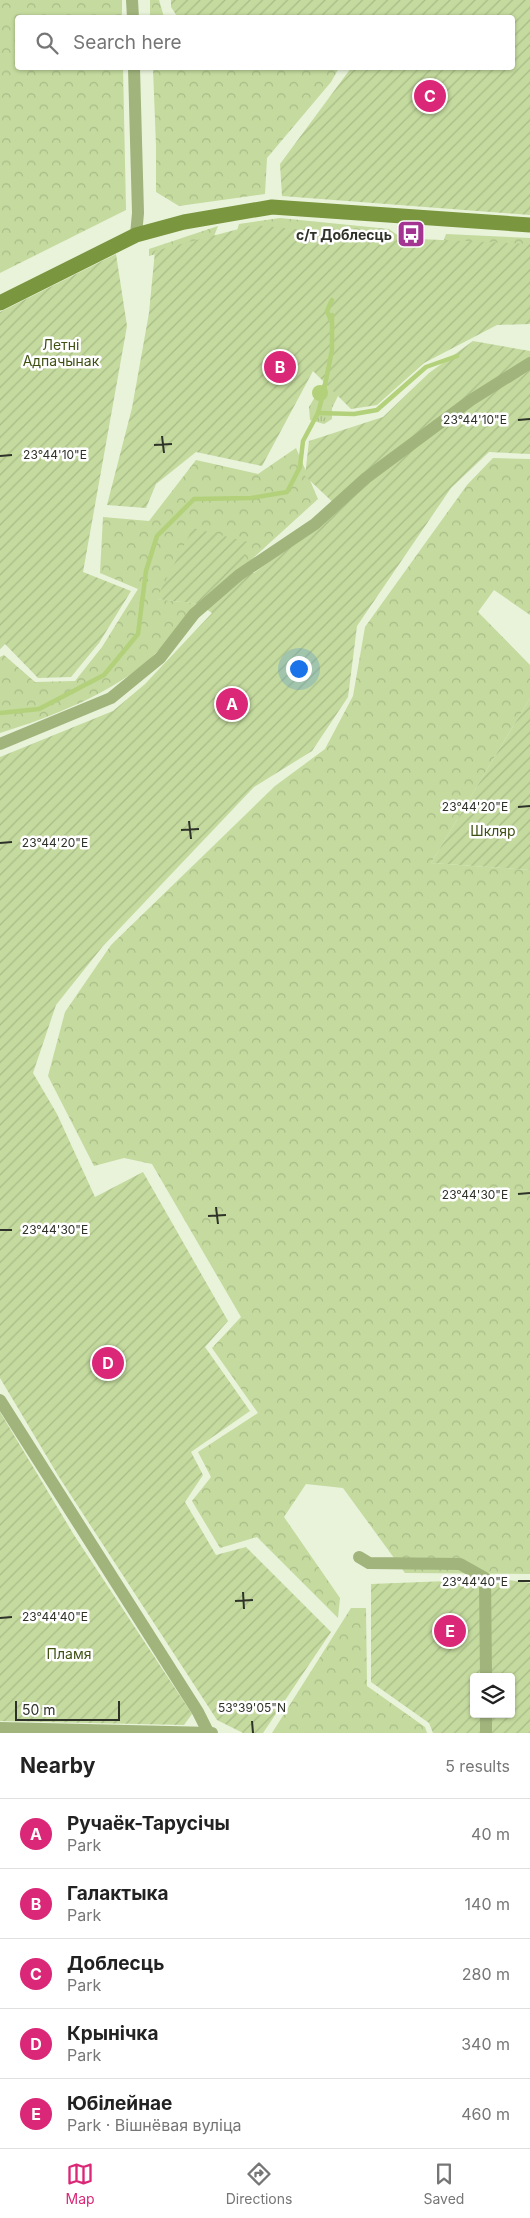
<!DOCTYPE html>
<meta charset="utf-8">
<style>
:root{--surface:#fff;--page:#f6f6f6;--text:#222;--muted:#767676;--line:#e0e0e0;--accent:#db2777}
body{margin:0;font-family:Inter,sans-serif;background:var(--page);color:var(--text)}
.controls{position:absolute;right:15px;bottom:15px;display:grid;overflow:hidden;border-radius:5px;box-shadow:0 1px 4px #0004}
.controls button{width:45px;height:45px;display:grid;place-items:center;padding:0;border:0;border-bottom:1px solid var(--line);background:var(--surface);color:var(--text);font:25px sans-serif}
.scale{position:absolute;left:15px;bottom:12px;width:105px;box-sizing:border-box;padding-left:5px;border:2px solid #2e3228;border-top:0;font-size:14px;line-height:18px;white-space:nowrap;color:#2e3228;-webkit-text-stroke:4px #fff;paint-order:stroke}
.you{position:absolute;left:298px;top:668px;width:18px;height:18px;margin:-12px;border:4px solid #fff;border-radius:50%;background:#1a73e8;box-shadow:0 0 0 8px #1a73e833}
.badge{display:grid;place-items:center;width:32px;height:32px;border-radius:50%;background:var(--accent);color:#fff;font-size:16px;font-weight:700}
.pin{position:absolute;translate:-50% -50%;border:2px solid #fff;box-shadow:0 1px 5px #0006}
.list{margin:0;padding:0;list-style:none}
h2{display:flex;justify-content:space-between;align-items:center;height:65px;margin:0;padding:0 20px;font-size:21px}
h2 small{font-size:16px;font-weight:400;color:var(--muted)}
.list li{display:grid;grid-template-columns:32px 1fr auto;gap:15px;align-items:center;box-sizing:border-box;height:70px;padding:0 20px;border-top:1px solid var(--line)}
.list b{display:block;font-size:19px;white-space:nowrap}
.list p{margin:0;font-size:16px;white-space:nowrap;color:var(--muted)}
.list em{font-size:16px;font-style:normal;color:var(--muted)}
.icon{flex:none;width:28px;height:28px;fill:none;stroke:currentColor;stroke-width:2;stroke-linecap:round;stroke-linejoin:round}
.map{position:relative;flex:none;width:530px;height:1733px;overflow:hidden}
.search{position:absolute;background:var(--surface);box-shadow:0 1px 4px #0004;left:15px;right:15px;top:15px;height:55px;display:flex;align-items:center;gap:12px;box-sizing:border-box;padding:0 18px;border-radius:5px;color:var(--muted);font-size:19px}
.sheet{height:415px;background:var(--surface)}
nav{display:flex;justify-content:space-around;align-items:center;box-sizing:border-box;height:70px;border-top:1px solid var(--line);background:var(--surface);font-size:14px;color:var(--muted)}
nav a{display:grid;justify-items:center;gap:2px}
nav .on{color:var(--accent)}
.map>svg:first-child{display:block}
</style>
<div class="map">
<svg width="530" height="1733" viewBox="0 0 530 1733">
<defs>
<pattern id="grass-tufts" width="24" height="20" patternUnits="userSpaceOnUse" patternTransform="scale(1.25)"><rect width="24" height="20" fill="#c4da9e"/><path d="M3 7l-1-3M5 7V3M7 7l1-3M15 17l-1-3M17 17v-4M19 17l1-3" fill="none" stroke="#a9bc88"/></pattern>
<pattern id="forest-crowns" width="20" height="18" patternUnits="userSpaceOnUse" patternTransform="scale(1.25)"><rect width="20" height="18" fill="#c4da9e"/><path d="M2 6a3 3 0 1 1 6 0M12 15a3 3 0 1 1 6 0" fill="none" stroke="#a9bc88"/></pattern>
<pattern id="garden-furrows" width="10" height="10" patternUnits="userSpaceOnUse" patternTransform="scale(1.25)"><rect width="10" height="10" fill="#c4da9e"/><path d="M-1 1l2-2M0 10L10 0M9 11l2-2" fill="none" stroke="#a9bc88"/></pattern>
</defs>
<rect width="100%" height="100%" fill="#e9f3da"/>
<!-- grass -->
<polygon fill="url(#grass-tufts)" points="325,365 339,394 332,408 332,419 324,424 310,420 309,407 323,383"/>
<!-- forest -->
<g fill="url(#forest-crowns)">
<polygon points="0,0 122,0 122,17 18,18 18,68 123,68 126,210 0,273"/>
<polygon points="150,0 159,0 164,17 150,17"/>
<polygon points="153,68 339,68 331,82 267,158 265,194 179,206 156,192 156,146"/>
<polygon points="280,218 389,229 407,242 403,249 368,233 272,231 236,234 239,224"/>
<polygon points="218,226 200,272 205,241 149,256 149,249"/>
<polygon points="446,234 530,238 530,246 437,258"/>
<path d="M 296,448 L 318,499 L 241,569 L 157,599 L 199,604 C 184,621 170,640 153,656 C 116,692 49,718 0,733 L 0,657 L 4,655 L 35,682 L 75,681 L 102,647 L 138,589 L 100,573 L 103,517 L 149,521 L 196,460 L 258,474 Z"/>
<polygon points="493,458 530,459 530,615 494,590 478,612 530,665 530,698 431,863 530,870 530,1574 405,1573 343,1488 306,1484 284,1517 340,1598 338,1618 257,1537 220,1548 192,1501 211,1477 198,1452 258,1413 212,1348 241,1317 152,1164 124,1158 94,1166 48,1076 65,1012 111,945 275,786 325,749 353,696 365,627 467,485"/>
<polygon points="351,1608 366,1608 367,1686 425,1727 427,1733 272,1733"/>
</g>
<!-- garden -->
<g fill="url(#garden-furrows)" fill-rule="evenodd">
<polygon points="171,0 530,0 530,215 282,196 280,164 351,68 512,68 512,18 207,17 177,16 171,7"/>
<polygon points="254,225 373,237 530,244 530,324 497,325 424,363 377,405 351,409 313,371 262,466 196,452 156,484 146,508 107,505 132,408 149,313 155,251"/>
<polygon points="116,254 127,326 83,572 131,591 99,643 71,677 38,678 5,644 0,649 0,312"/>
<polygon points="473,341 530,351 530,454 489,452 451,488 357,626 348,697 312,751 254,787 103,946 56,1005 33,1073 57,1114 95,1197 143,1172 228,1321 205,1347 250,1411 191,1452 203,1475 185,1502 216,1555 246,1547 331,1632 263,1733 243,1733 217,1720 59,1477 0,1378 0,757 113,711 145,684 212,613 199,604 156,599 193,528 248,542 241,569 254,573 340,509 305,476 309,441 383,417 429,373"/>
<polygon points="530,698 530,870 431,863"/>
<polygon points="0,1412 74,1535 192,1714 184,1725 0,1721"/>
<path d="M 500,1579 L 530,1583 L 530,1733 L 433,1733 L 429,1723 L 371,1682 L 371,1584 ZM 474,1677 L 511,1677 L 511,1714 L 474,1714 Z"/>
</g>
<!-- water -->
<circle fill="#b3d17a" cx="320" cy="393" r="8"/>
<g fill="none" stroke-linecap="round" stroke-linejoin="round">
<!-- stream -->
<g stroke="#b3d17a" stroke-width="4.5">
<polyline points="331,321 327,311 332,300"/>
<polyline points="324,390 332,350 332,315"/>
<polyline points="318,413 354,414 377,410 426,367 457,356"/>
<polyline points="0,713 39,709 104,675 138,634 146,571 157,536 194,499 251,498 287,492 300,467 303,441 318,413 322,398"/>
</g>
<!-- street -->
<g stroke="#a0b47c" stroke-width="12">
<polyline points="132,0 133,18"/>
<polyline points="134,68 138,213 136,235"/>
<polyline points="0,744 111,698 160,658 194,614 239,575 315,524 366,478 471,400 530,363"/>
<polyline points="0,1400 198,1712 208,1732"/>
<polyline points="359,1557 369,1563 460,1564 485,1578 486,1677"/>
<polyline points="486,1714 486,1733"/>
<polyline points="0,1728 212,1733"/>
</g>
<!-- secondary -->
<polyline stroke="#7a963e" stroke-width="15" points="0,303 136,235 184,222 272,207 530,225"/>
</g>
<!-- ticks -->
<path fill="none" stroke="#2e3228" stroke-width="2" d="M 518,420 L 530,419M 162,436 L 164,453M 154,445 L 172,444M 0,456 L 12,455M 518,807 L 530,806M 189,821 L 191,839M 181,830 L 199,829M 0,843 L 12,842M 518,1194 L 530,1193M 216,1207 L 218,1224M 208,1216 L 226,1215M 0,1230 L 12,1230M 518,1581 L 530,1581M 243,1592 L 244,1609M 235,1601 L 253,1600M 0,1618 L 12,1617M 252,1721 L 253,1733"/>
<!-- icons -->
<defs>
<symbol id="bus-square" viewBox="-11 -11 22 22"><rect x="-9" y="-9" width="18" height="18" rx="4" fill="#a33492" stroke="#fff"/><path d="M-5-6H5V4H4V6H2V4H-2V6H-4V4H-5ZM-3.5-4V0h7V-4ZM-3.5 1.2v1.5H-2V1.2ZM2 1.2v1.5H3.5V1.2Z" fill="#fff"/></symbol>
</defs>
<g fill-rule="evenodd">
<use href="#bus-square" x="395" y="218" width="32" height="32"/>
</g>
<g text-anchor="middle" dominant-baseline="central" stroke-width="5" stroke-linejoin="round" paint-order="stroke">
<!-- poi labels -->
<g font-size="14" font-weight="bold" fill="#2e3228" stroke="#fff" text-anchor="end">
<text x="392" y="234">с/т Доблесць</text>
</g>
<!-- park labels -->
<g font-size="14" fill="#3f5113" stroke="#fff">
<text x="61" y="344">Летні<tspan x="61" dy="16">Адпачынак</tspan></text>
<text x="493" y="830">Шкляр</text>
<text x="69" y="1653">Пламя</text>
</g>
</g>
<g font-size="12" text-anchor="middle" fill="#2e3228" stroke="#fff" stroke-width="5" stroke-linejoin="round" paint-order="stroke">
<text x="475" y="424">23°44'10"E</text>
<text x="55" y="459">23°44'10"E</text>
<text x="475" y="811">23°44'20"E</text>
<text x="55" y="847">23°44'20"E</text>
<text x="475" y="1199">23°44'30"E</text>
<text x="55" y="1234">23°44'30"E</text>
<text x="475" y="1586">23°44'40"E</text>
<text x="55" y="1621">23°44'40"E</text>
<text x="252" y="1712">53°39'05"N</text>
</g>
</svg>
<div class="controls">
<button><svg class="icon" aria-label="layers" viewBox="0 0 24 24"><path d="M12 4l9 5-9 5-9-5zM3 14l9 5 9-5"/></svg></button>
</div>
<div class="scale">50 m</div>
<div class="you"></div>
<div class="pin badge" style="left:232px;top:704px">A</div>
<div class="pin badge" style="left:280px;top:367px">B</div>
<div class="pin badge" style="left:430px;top:96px">C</div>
<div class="pin badge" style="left:108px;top:1363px">D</div>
<div class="pin badge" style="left:450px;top:1631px">E</div>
<div class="search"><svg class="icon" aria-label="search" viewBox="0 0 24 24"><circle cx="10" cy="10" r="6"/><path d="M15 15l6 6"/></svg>Search here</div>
</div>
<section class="sheet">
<h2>Nearby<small>5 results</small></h2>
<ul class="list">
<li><span class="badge">A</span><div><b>Ручаёк-Тарусічы</b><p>Park</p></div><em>40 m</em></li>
<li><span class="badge">B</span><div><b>Галактыка</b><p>Park</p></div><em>140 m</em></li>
<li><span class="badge">C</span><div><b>Доблесць</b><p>Park</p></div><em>280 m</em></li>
<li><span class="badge">D</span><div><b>Крынічка</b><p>Park</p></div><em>340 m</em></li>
<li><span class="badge">E</span><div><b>Юбілейнае</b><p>Park · Вішнёвая вуліца</p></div><em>460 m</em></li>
</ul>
</section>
<nav>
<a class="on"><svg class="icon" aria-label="map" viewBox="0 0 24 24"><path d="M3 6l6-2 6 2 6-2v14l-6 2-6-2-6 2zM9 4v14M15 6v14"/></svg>Map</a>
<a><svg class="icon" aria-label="directions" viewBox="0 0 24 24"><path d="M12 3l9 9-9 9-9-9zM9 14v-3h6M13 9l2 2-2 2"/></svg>Directions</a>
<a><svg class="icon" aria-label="saved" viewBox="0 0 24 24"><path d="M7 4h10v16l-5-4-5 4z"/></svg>Saved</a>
</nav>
